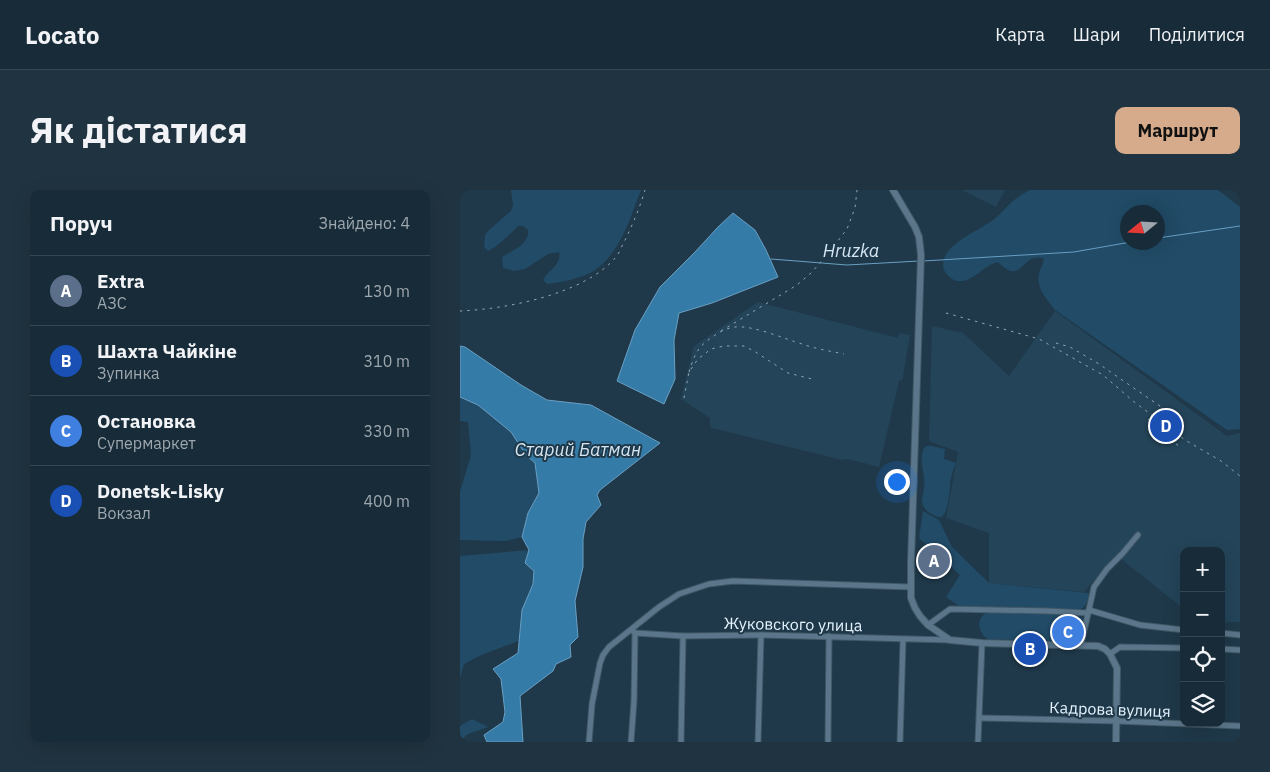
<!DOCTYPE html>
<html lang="uk">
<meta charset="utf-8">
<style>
:root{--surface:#172b38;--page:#203340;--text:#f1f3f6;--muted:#9ea7ae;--line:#364753;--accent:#d6ab8b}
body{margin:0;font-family:"IBM Plex Sans",sans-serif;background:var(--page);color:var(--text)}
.controls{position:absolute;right:15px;bottom:15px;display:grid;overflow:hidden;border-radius:10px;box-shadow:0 5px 20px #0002}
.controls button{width:45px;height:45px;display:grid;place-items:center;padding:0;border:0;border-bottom:1px solid var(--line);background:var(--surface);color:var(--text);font:25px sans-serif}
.compass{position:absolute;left:660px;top:15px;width:45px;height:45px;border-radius:50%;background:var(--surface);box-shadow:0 5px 20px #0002;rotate:252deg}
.you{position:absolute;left:436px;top:291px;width:18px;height:18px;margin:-12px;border:4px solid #fff;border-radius:50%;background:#1a73e8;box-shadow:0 0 0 8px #1a73e833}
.badge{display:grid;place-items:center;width:32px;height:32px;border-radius:50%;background:var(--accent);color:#fff;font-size:16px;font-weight:700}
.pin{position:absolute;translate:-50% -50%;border:2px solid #fff;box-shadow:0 1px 5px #0006}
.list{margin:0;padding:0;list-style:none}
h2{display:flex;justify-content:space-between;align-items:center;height:65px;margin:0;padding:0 20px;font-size:21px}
h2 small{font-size:16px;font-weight:400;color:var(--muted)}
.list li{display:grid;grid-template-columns:32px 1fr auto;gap:15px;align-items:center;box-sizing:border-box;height:70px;padding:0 20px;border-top:1px solid var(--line)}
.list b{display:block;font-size:19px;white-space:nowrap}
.list p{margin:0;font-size:16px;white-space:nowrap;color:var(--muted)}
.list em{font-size:16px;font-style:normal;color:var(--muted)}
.icon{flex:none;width:28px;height:28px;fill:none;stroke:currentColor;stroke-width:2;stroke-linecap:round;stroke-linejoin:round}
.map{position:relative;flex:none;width:780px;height:552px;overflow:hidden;border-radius:10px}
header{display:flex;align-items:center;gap:30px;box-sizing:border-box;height:70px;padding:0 25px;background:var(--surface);border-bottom:1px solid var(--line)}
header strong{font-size:24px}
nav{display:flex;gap:28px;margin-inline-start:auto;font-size:18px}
.intro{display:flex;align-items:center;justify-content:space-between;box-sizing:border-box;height:120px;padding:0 30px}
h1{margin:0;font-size:35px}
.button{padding:12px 22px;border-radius:10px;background:var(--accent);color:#111;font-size:18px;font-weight:700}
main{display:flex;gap:30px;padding:0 30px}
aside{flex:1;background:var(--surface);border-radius:10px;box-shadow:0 5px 20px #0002}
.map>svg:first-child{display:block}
</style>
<header>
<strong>Locato</strong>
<nav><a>Карта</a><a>Шари</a><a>Поділитися</a></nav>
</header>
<div class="intro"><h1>Як дістатися</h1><a class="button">Маршрут</a></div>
<main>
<aside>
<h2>Поруч<small>Знайдено: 4</small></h2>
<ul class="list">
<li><span class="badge" style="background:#5c6f8a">A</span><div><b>Extra</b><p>АЗС</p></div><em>130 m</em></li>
<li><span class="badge" style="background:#1a4fb4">B</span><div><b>Шахта Чайкіне</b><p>Зупинка</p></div><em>310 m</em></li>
<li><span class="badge" style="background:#3f7fe0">C</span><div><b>Остановка</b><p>Супермаркет</p></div><em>330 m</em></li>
<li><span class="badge" style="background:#1a4fb4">D</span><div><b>Donetsk-Lisky</b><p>Вокзал</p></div><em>400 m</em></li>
</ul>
</aside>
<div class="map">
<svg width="780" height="552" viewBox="0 0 780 552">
<rect width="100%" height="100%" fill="#1f394a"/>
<!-- built -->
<g fill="#244459">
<polygon points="502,0 545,0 536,17"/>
<polygon points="298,112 438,148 439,143 450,145 444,180 443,189 439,191 419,277 388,269 382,270 252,238 250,237 250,228 221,209 234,156"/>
<polygon points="595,121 767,246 780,243 780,432 761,432 761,361 724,361 724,419 656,365 624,402 529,393 529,343 486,328 498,262 469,251 472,136 503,143 549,186"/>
</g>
<!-- green -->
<g fill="#214b67" fill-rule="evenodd">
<path d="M 51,0 L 181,0 C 170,28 160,65 132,82 C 118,89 103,92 87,94 L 83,90 C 88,80 102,75 99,62 L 88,64 L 65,79 L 54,81 L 43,78 L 42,67 C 52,61 70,54 68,40 L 63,36 L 58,36 C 48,46 40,55 28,61 L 24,57 L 25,45 L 29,40 L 51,21 L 53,15 Z"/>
<path d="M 569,0 L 758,0 L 780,17 L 780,239 L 767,240 L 595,120 C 587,109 576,99 579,84 C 580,79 583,75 584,69 C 565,61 563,87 548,80 C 545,78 541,75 538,72 C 523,75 514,93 497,91 C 492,90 488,86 485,82 C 473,58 519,41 533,30 C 540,25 546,17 553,11 C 558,7 563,4 569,0 ZM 668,22 L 698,22 L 698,52 L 668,52 Z"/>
<polygon points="0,207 18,215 51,242 66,265 75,273 79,303 68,323 62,347 46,351 0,350 0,302 11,265 8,232 0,231"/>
<path d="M 467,256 L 472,256 L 485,259 L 484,269 L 496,273 C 494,278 492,283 491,288 C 489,299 490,318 482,327 C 475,328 465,321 463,315 C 460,309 464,304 464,299 C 466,285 458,271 464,258 Z"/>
<path d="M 463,321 L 479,330 L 492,357 L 529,393 L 629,403 C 627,412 627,418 617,420 L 499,416 L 486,407 L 500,385 L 459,348 Z"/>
<polygon points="69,360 65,373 74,381 73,394 62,420 59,451 21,465 4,474 0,488 0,366"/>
<path d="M 527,423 L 614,424 L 621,427 L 624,431 L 620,446 L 615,452 L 528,449 C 518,444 515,427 527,423 Z"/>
<polygon points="12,529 28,537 8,544 0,551 0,536"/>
</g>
<!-- water -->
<g fill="#357ba8" stroke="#6a9fc2">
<polygon points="273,23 295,40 306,60 318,87 252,113 219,123 214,150 215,189 204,214 157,191 175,140 200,97 235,62 258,37"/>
<polygon points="0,156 5,157 61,195 87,210 131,215 200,253 140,300 137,305 141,315 126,332 123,349 123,377 115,411 118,447 110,455 111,467 96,474 93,481 60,506 63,552 27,552 24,545 43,532 45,522 41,489 33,479 58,463 62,420 73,394 74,381 65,373 69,360 62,347 68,323 79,303 75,273 66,265 51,242 18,215 0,207"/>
</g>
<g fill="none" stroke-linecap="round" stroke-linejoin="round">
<!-- stream -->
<g stroke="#6a9fc2" stroke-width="1">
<polyline points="698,48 780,36"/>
<polyline points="311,69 387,75 459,71"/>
<polyline points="463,71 614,62 671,52"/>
</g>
<defs>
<g id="minor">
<polyline points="629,420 680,435 724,440"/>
<polyline points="468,435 490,419 587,421 628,423"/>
<polyline points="175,443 223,446 301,445 489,450"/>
<polyline points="761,443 780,445"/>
<polyline points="621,455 634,397 647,379 662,364 678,345"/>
<polyline points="761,459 780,460"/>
<polyline points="650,464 660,457 724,458"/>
<polyline points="520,528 656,531 780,536"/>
<polyline points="129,552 132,514 140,473 143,465 149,457 199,417 219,404 249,394 273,391 451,397"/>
<polyline points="171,552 174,511 175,443 173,441"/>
<polyline points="221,552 223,446"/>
<polyline points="298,552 301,445"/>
<polyline points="368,552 369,446"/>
<polyline points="440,552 443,450"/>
<polyline points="518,552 522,453"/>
</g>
<polyline id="tertiary" points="433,0 455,37 459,47 461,65 451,372 451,408 455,418 460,426 468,435 490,450 522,453 638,456 645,459 650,464 657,478 656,552"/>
</defs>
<!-- minor casing -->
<use href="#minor" stroke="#405766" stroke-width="7"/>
<!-- tertiary casing -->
<use href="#tertiary" stroke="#405766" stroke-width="8"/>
<!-- minor -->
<use href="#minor" stroke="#5b768a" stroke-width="5"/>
<!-- tertiary -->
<use href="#tertiary" stroke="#5b768a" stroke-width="6"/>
<!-- rail -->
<g stroke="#92a6b3" stroke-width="1" stroke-dasharray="2.5 5" stroke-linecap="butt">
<path d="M 0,121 C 47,119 125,104 156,67 C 160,62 162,55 165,50 C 173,34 180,17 185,0"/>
<polyline points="486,123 579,149 643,185 673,211 725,250 761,271 780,286"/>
<polyline points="261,141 337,95 351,83 367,65 387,39 395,18 397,0"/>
<polyline points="596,153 610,157 639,174 710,223"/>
<path d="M 229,182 C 235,164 237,157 254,146 C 260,141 268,138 275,137 C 293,135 325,149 342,154 C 356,159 370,161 384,164"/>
<polyline points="224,208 229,182 238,169 251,159 264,156 284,156 294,161 328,183 356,190"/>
<polyline points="688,229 697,239 720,257"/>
</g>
</g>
<g text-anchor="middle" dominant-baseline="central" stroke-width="4" stroke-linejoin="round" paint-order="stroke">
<!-- street labels -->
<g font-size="16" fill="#e4f3fe" stroke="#1f394a">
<text transform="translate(333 434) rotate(1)">Жуковского улица</text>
<text transform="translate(650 519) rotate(2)">Кадрова вулиця</text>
</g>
<!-- water labels -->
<g font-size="18" font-style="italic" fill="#d5e6f3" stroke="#1f394a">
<text x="391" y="60">Hruzka</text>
<text x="118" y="259">Старий Батман</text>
</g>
</g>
</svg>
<div class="controls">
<button>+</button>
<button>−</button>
<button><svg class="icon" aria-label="locate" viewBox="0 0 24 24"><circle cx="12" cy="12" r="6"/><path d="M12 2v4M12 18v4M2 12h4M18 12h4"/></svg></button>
<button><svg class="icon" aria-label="layers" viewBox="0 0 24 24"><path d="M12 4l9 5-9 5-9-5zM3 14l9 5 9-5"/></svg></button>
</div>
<svg class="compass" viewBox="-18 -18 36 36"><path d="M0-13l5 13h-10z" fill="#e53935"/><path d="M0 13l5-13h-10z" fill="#9ea7ae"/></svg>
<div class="you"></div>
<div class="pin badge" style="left:474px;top:371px;background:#5c6f8a">A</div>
<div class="pin badge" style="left:570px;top:459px;background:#1a4fb4">B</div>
<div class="pin badge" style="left:608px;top:442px;background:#3f7fe0">C</div>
<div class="pin badge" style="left:706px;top:236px;background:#1a4fb4">D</div>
</div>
</main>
